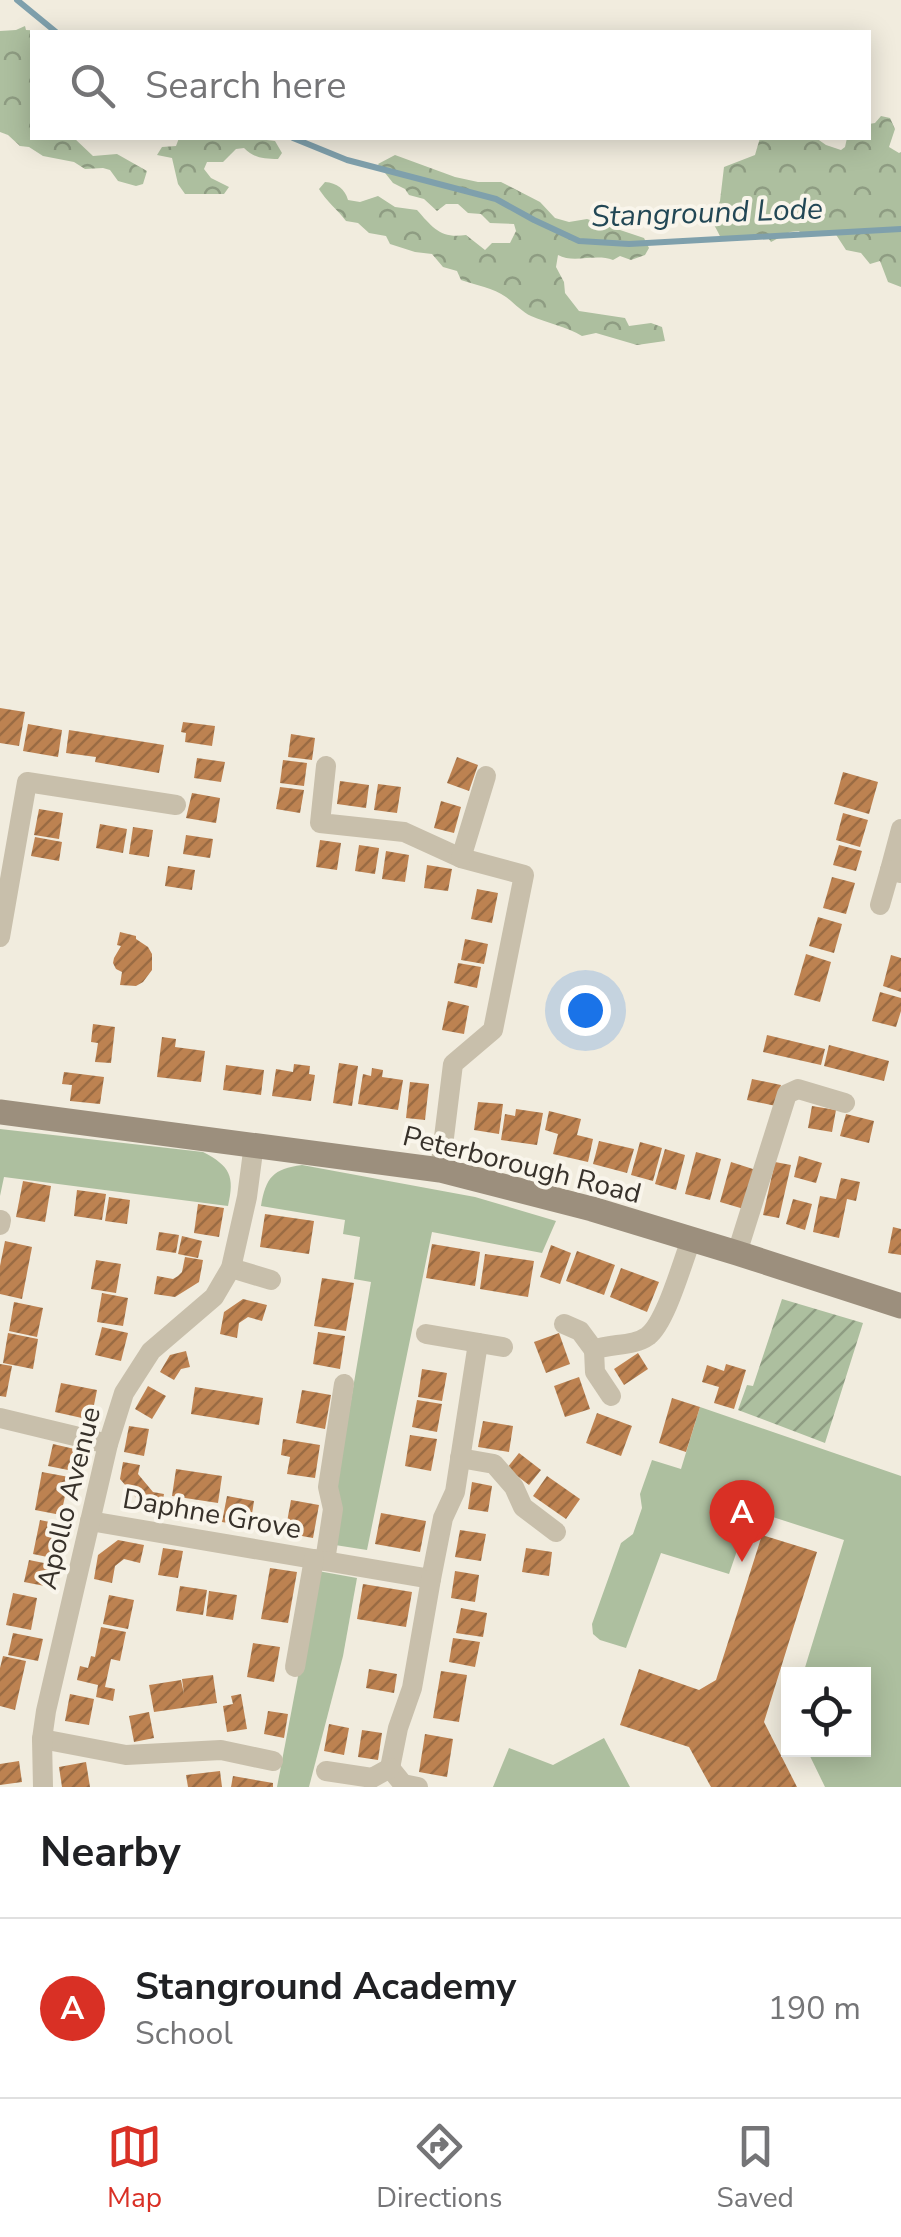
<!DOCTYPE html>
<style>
:root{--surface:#fff;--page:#f6f6f6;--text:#202124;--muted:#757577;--line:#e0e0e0;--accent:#d93025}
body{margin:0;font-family:"Nunito Sans",sans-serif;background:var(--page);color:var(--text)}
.controls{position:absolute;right:30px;bottom:30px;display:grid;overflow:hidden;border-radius:0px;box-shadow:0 5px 25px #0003}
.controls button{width:90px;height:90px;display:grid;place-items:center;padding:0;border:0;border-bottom:2px solid var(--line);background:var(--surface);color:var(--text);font:50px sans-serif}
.you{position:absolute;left:585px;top:1010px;width:35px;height:35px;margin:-25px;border:8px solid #fff;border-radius:50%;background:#1a73e8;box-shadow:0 0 0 15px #1a73e833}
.badge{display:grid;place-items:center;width:65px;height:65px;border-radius:50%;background:var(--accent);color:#fff;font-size:32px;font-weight:700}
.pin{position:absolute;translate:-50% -82px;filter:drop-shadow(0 2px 5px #0008)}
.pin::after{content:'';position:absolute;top:52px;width:35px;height:30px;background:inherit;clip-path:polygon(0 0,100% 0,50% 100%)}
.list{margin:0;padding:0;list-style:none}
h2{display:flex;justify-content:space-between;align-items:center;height:130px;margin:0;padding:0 40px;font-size:42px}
h2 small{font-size:32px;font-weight:400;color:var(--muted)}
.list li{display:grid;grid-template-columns:65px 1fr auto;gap:30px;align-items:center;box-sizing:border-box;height:180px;padding:0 40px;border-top:2px solid var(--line)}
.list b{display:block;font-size:38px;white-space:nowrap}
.list p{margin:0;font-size:32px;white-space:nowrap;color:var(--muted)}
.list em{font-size:32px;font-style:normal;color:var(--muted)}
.icon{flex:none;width:55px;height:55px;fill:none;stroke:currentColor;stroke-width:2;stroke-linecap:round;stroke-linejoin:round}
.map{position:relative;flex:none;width:901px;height:1787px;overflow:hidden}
.search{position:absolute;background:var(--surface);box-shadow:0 5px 25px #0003;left:30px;right:30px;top:30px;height:110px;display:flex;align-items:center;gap:25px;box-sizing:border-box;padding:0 35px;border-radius:0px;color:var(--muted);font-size:38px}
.sheet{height:310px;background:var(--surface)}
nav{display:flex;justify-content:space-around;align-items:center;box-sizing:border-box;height:140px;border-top:2px solid var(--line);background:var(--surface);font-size:28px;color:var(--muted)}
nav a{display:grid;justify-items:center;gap:5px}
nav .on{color:var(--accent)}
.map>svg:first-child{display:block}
</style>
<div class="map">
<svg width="901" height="1787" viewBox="0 0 901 1787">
<defs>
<pattern id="forest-crowns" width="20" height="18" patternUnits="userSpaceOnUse" patternTransform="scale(2.5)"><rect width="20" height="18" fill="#adbf9f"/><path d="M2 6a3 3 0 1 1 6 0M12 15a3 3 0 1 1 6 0" fill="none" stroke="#8e9c82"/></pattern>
<pattern id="garden-furrows" width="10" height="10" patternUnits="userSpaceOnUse" patternTransform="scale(2.5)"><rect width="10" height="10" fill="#adbf9f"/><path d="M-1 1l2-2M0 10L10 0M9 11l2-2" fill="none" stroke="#8e9c82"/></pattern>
<pattern id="building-hatch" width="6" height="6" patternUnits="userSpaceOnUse" patternTransform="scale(2.5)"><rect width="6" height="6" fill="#bd8251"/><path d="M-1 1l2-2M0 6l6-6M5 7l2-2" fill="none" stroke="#9a6b43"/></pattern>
</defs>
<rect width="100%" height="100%" fill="#f1ecde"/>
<!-- grass -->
<g fill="#adbf9f">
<path d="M 0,1129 L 203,1152 C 230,1166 235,1176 228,1206 L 4,1177 L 0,1196 Z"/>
<path d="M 302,1165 L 475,1197 L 556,1221 L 542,1253 L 432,1232 L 367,1550 L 335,1545 L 337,1483 L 371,1282 L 354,1279 L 360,1237 L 343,1234 L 345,1220 L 261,1206 C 266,1177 273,1169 302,1165 Z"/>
<polygon points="700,1407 901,1476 901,1787 825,1787 807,1750 864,1750 864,1674 803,1674 844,1540 751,1510 729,1574 661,1553 626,1648 600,1640 593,1634 592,1624 621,1543 633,1534 642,1508 640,1494 652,1460 681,1469"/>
<polygon points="318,1571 357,1578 343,1656 309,1787 277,1787"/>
<polygon points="604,1738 630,1787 493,1787 509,1748 553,1765"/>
</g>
<!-- forest -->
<g fill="url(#forest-crowns)">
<polygon points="25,26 26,30 64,32 32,32 32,138 74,138 93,156 117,154 147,171 143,184 136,186 118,181 110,170 103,168 85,169 74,162 43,156 29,147 20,146 8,135 0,132 0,31 16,30"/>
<polygon points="881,116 890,118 895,129 889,147 899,153 901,152 901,287 888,282 880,261 870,264 861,253 846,250 833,230 803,236 799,231 790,232 771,242 766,235 739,239 720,236 711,219 720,201 724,167 755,155 760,138 816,138 826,145 841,150 845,147 847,138 868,138 869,124 875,123"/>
<path d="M 179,138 L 251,138 L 275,141 L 282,153 L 278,159 C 263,159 254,158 244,148 L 236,149 L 223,162 L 207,162 L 204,169 L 211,178 L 229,187 L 224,194 L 185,194 L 178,184 L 172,158 L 157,155 L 162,147 L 176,146 Z"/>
<path d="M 395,155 L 455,177 L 478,182 L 501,182 L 540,202 L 555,218 L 569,222 L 587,219 L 644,238 L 649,248 L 645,255 L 631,260 L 620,256 L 613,260 C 595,253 574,264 558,255 L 556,267 L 564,282 L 565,293 L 579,311 L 625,318 L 629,326 L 651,323 L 662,327 L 665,341 L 637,345 L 596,333 L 582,336 C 567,327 547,323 531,316 C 522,312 514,303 506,297 C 494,288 475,285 461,280 L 457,271 L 443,267 L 432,254 L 415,252 L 390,244 L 386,236 L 369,233 L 358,223 L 346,221 C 338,210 326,201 319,189 L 325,182 C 337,183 345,189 348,200 L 360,202 L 378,196 L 395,207 L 417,210 C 433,228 441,239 466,235 L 485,250 L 492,243 L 510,243 L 516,231 L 514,224 L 490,223 L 481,214 L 468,213 L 458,204 L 446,204 L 437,211 L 424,199 L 409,195 L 405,189 L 393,183 L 378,164 Z"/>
</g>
<!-- garden -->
<polygon fill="url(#garden-furrows)" points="782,1299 863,1323 825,1443 738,1410 747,1385 753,1386"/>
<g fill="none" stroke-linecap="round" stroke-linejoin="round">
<!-- stream -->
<g stroke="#7fa0ac" stroke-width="6">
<polyline points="17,0 56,32"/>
<polyline points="293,138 347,160 496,199 534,220 579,241 629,244 901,229"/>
</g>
</g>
<!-- building -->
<g fill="url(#building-hatch)">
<polygon points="0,708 25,712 19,746 0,743"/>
<polygon points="183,722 215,726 212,746 185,742 186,733 181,732"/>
<polygon points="28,724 62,730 58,757 23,751"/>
<polygon points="69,730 164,745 159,773 95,762 96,757 66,753"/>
<polygon points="291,734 315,738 312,760 288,757"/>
<polygon points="457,757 478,765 469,791 447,783"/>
<polygon points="197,758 225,762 221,782 194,778"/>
<polygon points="283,760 307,763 304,786 280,783"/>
<polygon points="843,772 878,782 869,814 834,804"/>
<polygon points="340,781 369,785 366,808 337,804"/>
<polygon points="378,784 401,787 397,813 374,810"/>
<polygon points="280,787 304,790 300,813 276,809"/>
<polygon points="192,793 220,798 216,823 186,818"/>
<polygon points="441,801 461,807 454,833 434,828"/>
<polygon points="39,809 63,813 59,839 34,835"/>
<polygon points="843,813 868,820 860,847 836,840"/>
<polygon points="100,824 127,829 123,853 96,848"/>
<polygon points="133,827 153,830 149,857 129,854"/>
<polygon points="186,835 213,839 210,858 183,854"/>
<polygon points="35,837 62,842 59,861 31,856"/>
<polygon points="320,840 341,843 337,870 316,867"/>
<polygon points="359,845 379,848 375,874 355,871"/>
<polygon points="839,845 862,851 856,871 833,865"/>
<polygon points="386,851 409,855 405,882 382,879"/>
<polygon points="427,865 452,869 448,891 424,888"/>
<polygon points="168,866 195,870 192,890 165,886"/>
<polygon points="832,877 855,883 846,914 823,908"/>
<polygon points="477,889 498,893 492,923 471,919"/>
<polygon points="818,917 842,924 834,953 809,946"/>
<polygon points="120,932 136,936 136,939 148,947 152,954 152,970 143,982 136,986 120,985 122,972 116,969 113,963 114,958 121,946 117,945"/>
<polygon points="465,939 488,944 484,964 461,960"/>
<polygon points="806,954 831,962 820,1002 794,995"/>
<polygon points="891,955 901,958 901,992 883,986"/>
<polygon points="458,963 481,967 477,988 454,983"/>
<polygon points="880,992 901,998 901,1011 896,1027 872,1021"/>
<polygon points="448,1001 469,1006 464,1034 442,1030"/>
<polygon points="93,1024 115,1027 111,1063 95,1062 98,1043 91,1042"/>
<polygon points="767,1035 825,1049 821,1065 763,1052"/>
<polygon points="162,1037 176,1039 175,1047 205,1051 201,1082 157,1077"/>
<polygon points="829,1045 889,1061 884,1081 824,1066"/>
<polygon points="339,1063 358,1066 352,1106 333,1103"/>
<polygon points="294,1064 310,1066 309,1074 315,1075 311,1101 272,1096 276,1069 293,1072"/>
<polygon points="226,1065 264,1070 261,1095 223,1090"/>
<polygon points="372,1068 383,1070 382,1077 403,1080 398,1110 358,1104 363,1074 371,1076"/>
<polygon points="64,1072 104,1077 100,1104 70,1101 72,1085 62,1084"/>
<polygon points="752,1079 781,1085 776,1106 747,1100"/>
<polygon points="410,1082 429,1084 425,1120 406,1118"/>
<polygon points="478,1102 503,1104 499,1134 474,1130"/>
<polygon points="812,1106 836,1110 832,1132 808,1128"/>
<polygon points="516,1109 543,1113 537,1145 501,1140 505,1114 515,1116"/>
<polygon points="549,1111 581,1119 577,1135 593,1139 588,1162 553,1154 558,1134 545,1130"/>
<polygon points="846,1114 874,1121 869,1143 840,1136"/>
<polygon points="599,1141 634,1149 627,1173 593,1164"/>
<polygon points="640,1142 662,1148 653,1181 631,1175"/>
<polygon points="665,1149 685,1155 676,1190 655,1184"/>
<polygon points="696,1152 721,1159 710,1200 685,1194"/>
<polygon points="799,1156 822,1163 816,1183 794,1177"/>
<polygon points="731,1162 756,1170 744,1209 720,1202"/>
<polygon points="775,1162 791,1165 779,1218 763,1215"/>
<polygon points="841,1178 860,1182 856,1201 847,1199 839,1238 813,1232 820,1196 836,1199"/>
<polygon points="23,1181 51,1186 45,1222 16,1217"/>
<polygon points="77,1190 106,1194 102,1220 74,1216"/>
<polygon points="109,1197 130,1200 127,1224 105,1221"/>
<polygon points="793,1199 812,1204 805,1230 786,1224"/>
<polygon points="198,1204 224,1208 219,1237 194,1233"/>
<polygon points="265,1214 314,1221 309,1254 260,1247"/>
<polygon points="893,1227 901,1229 901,1255 888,1253"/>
<polygon points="159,1232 179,1235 176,1253 156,1250"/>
<polygon points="182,1236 202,1241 198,1258 178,1254"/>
<polygon points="5,1241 32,1247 22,1299 0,1294 0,1266"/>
<polygon points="432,1244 480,1252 475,1286 426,1278"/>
<polygon points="551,1245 571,1253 560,1284 540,1277"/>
<polygon points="577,1251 615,1265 604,1295 566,1281"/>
<polygon points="485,1254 534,1261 528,1297 480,1289"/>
<polygon points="185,1257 203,1260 199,1282 175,1297 154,1294 157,1276 173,1279 178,1276 182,1272"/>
<polygon points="96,1260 121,1264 116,1293 91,1289"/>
<polygon points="621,1268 659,1282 647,1312 610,1297"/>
<polygon points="322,1278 354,1283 346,1331 314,1326"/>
<polygon points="102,1293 128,1298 123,1326 97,1322"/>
<polygon points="243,1299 267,1305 262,1321 248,1317 239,1323 237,1338 220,1334 224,1312"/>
<polygon points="14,1302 43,1308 37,1337 9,1331"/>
<polygon points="102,1327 128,1333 121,1361 95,1355"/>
<polygon points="318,1332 345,1336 340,1369 313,1364"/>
<polygon points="8,1333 38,1339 33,1369 3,1363"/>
<polygon points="559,1333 570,1364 546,1373 534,1342"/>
<polygon points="186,1351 190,1367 181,1369 174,1380 160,1372 170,1355"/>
<polygon points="638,1353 648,1369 624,1385 614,1369"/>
<polygon points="0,1364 12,1366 6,1397 0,1396"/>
<polygon points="726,1364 746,1370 734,1409 714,1403 719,1387 702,1382 707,1365 724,1371"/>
<polygon points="422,1369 447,1373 442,1401 418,1397"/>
<polygon points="579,1377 590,1409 565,1417 554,1386"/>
<polygon points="61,1383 97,1390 91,1420 55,1412"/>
<polygon points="148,1386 166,1396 152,1419 135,1409"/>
<polygon points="195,1387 263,1398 259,1425 191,1414"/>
<polygon points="302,1390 331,1395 325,1429 296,1423"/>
<polygon points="672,1398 700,1407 686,1452 659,1443"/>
<polygon points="417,1400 442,1404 437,1432 412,1427"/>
<polygon points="597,1413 632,1426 621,1456 586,1443"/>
<polygon points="483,1421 513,1426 509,1452 478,1447"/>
<polygon points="129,1426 149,1429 144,1456 124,1452"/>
<polygon points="410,1435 437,1439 431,1471 405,1466"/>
<polygon points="283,1439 320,1445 315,1478 287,1474 290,1457 281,1455"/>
<polygon points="53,1444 83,1451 78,1472 48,1466"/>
<polygon points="519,1453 541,1470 529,1485 507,1468"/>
<polygon points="123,1462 140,1465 138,1474 153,1492 164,1494 161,1510 144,1507 120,1479"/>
<polygon points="176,1469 222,1476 218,1503 172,1496"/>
<polygon points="42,1472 69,1477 61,1515 35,1510"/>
<polygon points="547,1476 580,1499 566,1519 533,1496"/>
<polygon points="472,1482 492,1486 488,1512 468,1509"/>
<polygon points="227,1496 254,1501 250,1527 222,1522"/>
<polygon points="291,1500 319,1505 313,1538 285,1533"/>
<polygon points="381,1513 426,1521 420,1552 375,1544"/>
<polygon points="40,1520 64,1525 57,1559 33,1554"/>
<polygon points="460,1530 486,1534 481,1561 455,1557"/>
<polygon points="762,1535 817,1552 764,1722 797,1787 711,1787 689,1747 620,1725 639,1669 699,1690 716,1680"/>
<polygon points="118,1540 144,1545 140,1563 124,1559 115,1566 112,1583 94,1579 98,1555"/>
<polygon points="163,1548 183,1551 178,1578 158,1575"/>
<polygon points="526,1548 552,1552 549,1576 522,1572"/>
<polygon points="29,1560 59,1566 55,1588 24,1582"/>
<polygon points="270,1568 297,1572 288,1623 261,1619"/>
<polygon points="455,1571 479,1575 475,1602 451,1598"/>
<polygon points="363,1584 412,1592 406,1627 357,1619"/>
<polygon points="180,1586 207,1590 203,1615 176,1611"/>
<polygon points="209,1591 237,1595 233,1620 206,1616"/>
<polygon points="13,1593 37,1598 31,1630 6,1625"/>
<polygon points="109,1595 134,1600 128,1629 103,1624"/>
<polygon points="461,1608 487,1613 483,1637 456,1633"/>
<polygon points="101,1627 126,1632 120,1661 111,1659 105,1687 115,1689 113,1701 96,1697 98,1685 77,1680 80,1666 88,1668 91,1656 95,1657"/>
<polygon points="13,1633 43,1639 38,1661 8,1655"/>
<polygon points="453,1638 480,1642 475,1667 449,1662"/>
<polygon points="253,1643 280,1647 274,1682 247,1677"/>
<polygon points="3,1656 26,1661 15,1710 0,1706 0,1668"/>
<polygon points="369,1669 397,1674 394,1693 366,1688"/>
<polygon points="441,1671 467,1675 459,1722 433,1718"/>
<polygon points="213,1675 217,1703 154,1712 149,1685 181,1680 184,1694 182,1679"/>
<polygon points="70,1694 94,1699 89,1725 65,1721"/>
<polygon points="241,1694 247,1729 227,1732 223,1706 233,1704 231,1696"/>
<polygon points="268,1711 288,1714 284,1738 264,1734"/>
<polygon points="149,1712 154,1738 134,1742 129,1716"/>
<polygon points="329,1724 349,1728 344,1755 324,1751"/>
<polygon points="362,1730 382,1733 378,1760 358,1757"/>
<polygon points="425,1734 453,1739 447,1777 419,1772"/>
<polygon points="19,1761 22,1782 0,1785 0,1764"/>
<polygon points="86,1762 90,1787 62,1787 59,1767"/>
<polygon points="220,1771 222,1787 188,1787 186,1775"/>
<polygon points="233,1776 273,1783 273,1787 231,1787"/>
</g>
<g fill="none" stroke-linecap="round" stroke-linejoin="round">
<!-- street -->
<g stroke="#c8bfab" stroke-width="20">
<polyline points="326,766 320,823 404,832 461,858 524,875 493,1030 453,1064 440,1170"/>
<polyline points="461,858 486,776"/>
<polyline points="890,870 901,829"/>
<polyline points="880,905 890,870 901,873"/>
<polyline points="0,937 27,782 176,805"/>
<polyline points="0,1225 1,1220"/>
<polyline points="737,1253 787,1094 798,1089 845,1103"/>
<polyline points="231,1268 271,1280"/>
<polyline points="564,1324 580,1331 594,1350"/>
<polyline points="426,1334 503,1347"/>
<path d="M 611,1396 L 595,1372 L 594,1350 C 610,1343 633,1347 648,1336 C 666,1322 682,1263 691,1240"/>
<polyline points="0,1418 108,1444"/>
<polyline points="460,1458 494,1464 514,1487 523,1507 556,1532"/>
<polyline points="90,1521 325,1561 333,1509 328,1487 344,1384"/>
<polyline points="325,1561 431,1579 443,1518 455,1492 478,1343"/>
<polyline points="295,1667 314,1559"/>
<polyline points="42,1739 126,1755 221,1750 273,1761"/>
<polyline points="390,1768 398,1728 412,1688 431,1579"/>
<polyline points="390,1768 403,1784 418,1787"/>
<polyline points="326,1771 372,1778 390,1768"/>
<polyline points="43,1787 42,1739 46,1711 108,1444 124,1393 151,1351 214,1297 231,1268 247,1197 254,1144"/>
</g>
<!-- secondary -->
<polyline stroke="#9c8f7d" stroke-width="25" points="0,1112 440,1170 592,1209 737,1253 901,1306"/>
</g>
<g text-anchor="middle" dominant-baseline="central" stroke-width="8" stroke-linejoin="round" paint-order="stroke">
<!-- street labels -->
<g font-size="28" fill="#37312a" stroke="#f9f5eb">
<text transform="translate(522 1165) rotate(14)">Peterborough Road</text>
<text transform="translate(69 1498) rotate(-76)">Apollo Avenue</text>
<text transform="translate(212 1514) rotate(10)">Daphne Grove</text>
</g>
<!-- water labels -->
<g font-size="30" font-style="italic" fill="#224755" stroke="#f9f5eb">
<text transform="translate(707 213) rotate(-2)">Stanground Lode</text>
</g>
</g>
</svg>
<div class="controls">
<button><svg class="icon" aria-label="locate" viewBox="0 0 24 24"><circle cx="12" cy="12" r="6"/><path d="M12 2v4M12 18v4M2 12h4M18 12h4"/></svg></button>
</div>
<div class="you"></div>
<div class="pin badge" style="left:742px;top:1562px">A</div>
<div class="search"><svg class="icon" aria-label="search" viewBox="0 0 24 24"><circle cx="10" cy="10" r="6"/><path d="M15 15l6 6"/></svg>Search here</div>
</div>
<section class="sheet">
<h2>Nearby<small></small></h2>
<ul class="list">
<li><span class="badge">A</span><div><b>Stanground Academy</b><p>School</p></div><em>190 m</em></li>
</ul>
</section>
<nav>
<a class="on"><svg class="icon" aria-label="map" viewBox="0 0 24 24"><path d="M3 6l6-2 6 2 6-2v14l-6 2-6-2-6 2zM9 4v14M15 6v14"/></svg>Map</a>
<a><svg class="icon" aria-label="directions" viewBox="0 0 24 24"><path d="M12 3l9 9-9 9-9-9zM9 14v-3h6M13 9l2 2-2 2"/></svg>Directions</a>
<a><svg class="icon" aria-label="saved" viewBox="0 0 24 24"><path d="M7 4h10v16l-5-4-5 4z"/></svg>Saved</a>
</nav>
